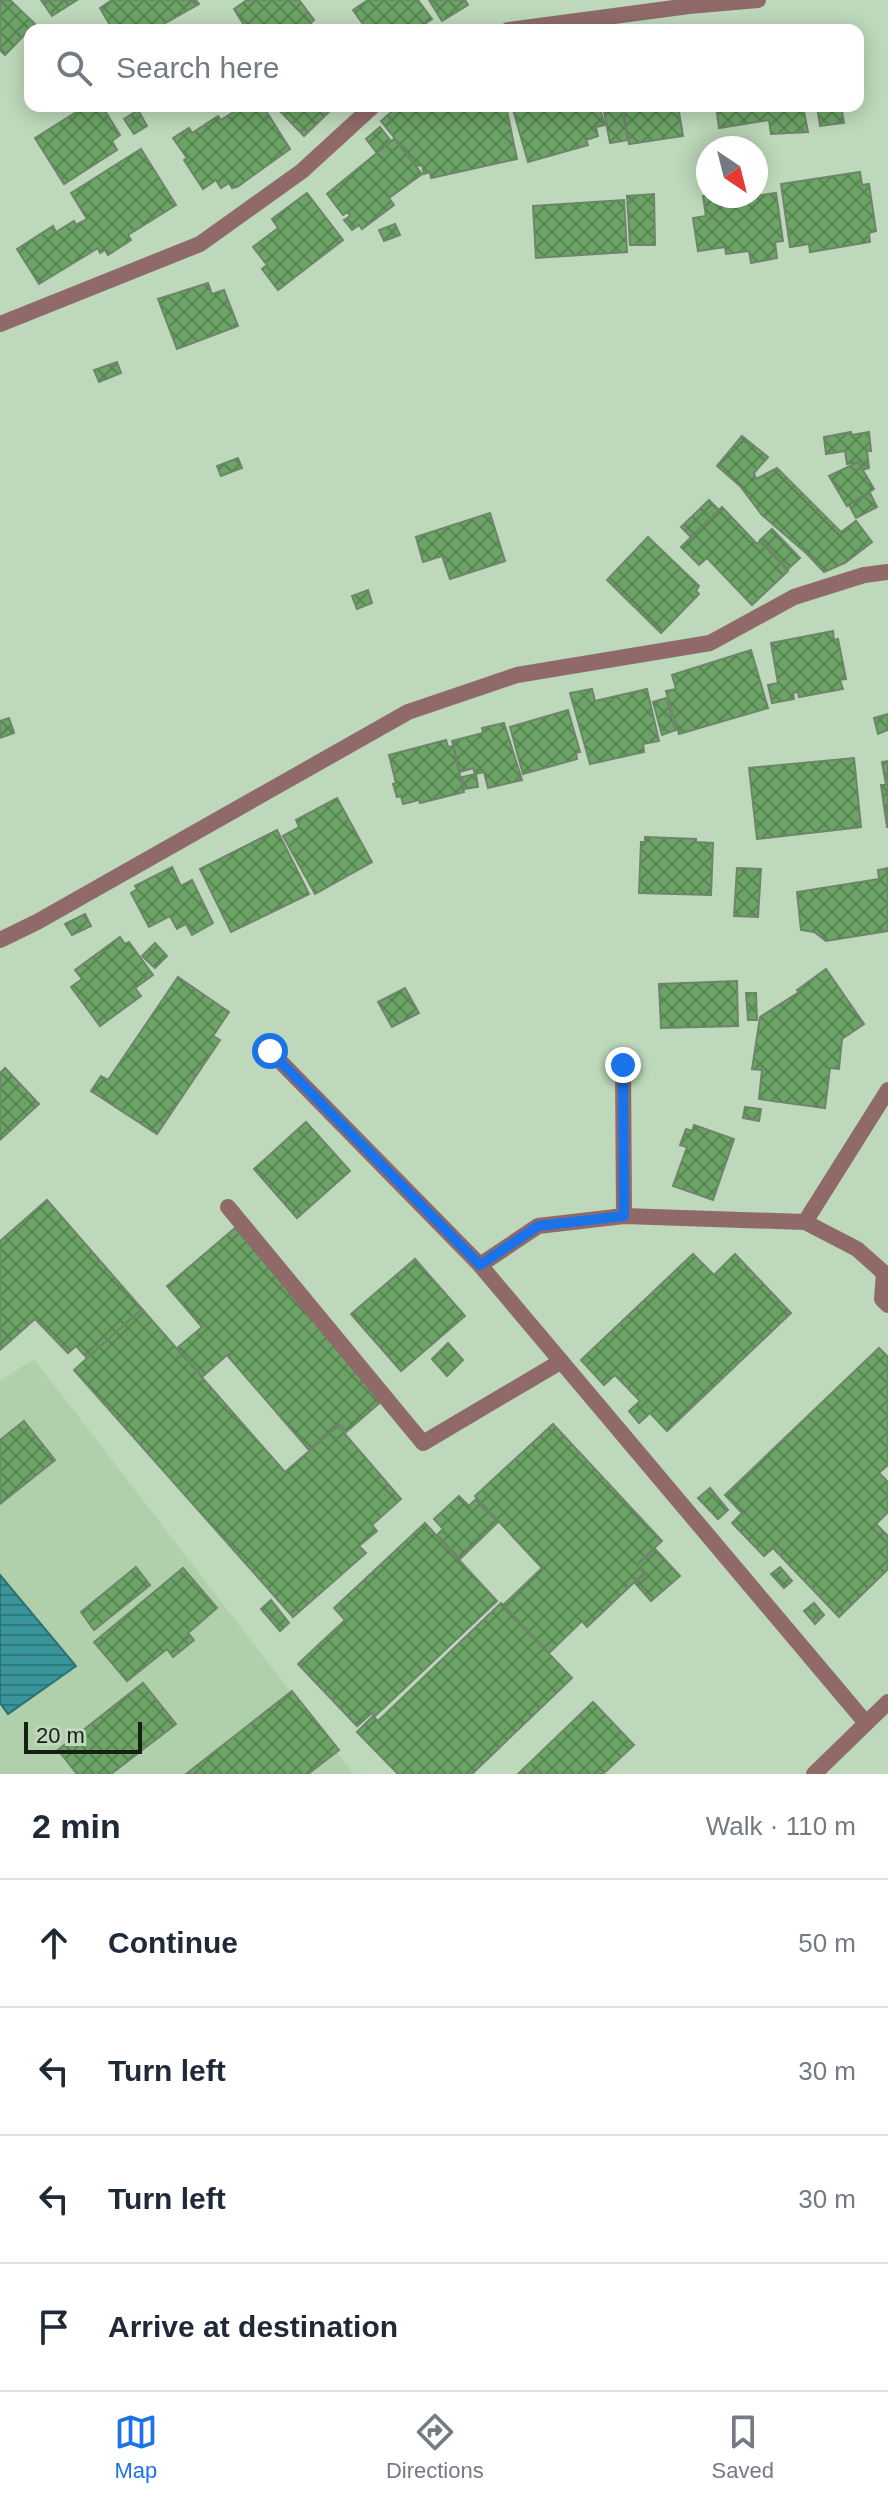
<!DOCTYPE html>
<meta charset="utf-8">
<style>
:root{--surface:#fff;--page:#f6f6f7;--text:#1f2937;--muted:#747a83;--line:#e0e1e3;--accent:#1a73e8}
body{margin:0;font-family:Arial,sans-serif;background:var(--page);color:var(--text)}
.compass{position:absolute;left:696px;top:136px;width:72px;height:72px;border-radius:50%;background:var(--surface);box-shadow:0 4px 20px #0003;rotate:145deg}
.scale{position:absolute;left:24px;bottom:20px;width:118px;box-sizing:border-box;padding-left:8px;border:4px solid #151f14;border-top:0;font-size:22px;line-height:28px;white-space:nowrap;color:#151f14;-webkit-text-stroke:6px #bdd8ba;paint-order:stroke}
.stop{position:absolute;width:24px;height:24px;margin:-18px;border:6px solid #1a73e8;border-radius:50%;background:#fff}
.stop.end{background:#1a73e8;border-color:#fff;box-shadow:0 2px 8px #0008}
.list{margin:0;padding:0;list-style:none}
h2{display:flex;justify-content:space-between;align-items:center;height:104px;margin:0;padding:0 32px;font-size:34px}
h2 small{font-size:26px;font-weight:400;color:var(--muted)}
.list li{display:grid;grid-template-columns:52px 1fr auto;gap:24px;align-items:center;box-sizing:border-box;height:128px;padding:0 32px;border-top:2px solid var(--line)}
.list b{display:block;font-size:30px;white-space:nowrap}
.list em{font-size:26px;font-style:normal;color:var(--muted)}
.icon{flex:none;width:44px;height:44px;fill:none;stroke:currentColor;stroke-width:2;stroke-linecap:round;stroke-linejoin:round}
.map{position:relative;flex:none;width:888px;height:1774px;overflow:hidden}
.search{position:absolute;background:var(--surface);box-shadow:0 4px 20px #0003;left:24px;right:24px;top:24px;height:88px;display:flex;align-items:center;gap:20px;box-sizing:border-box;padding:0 28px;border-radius:16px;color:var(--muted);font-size:30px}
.sheet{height:616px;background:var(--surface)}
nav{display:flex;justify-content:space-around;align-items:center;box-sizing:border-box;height:112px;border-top:2px solid var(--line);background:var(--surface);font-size:22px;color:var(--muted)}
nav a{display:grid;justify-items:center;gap:4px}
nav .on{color:var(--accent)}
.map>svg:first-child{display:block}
</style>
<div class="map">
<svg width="888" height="1774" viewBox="0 0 888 1774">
<defs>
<pattern id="water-rules" width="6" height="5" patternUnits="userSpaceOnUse" patternTransform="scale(2)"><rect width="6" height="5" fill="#39959b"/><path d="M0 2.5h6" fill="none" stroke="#2f797d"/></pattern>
<pattern id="building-cross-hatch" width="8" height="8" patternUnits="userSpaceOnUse" patternTransform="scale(2)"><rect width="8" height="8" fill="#6ca466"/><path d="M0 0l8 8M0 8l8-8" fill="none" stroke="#588553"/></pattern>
</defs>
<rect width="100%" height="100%" fill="#bdd8ba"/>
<!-- built -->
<polygon fill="#b0d0ac" points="34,1359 354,1774 0,1774 0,1381"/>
<!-- water -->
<polygon fill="url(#water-rules)" stroke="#2e7272" stroke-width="2" points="0,1575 76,1666 8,1714 0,1703"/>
<!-- building -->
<g fill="url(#building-cross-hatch)" stroke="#6d856a" stroke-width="2">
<polygon points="0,0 10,0 35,24 5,55 0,50"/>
<polygon points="41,0 77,0 52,16"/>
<polygon points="112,0 196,0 199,4 153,30 113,30 100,8"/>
<polygon points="247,0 299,0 314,20 304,30 247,30 234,9"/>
<polygon points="368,0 418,0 432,19 416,30 367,30 353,10"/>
<polygon points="429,0 465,0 468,5 442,21"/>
<polygon points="86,106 102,106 120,135 112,141 117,150 64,184 35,138"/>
<polygon points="236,106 263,106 290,149 237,187 232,188 229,183 221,188 216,180 203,189 184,160 187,158 173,138 189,128 192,133 218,116 221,120 238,109"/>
<polygon points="275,106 335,106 304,136"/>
<polygon points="398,106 506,106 517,159 431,178 430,172 424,174 422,165 417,166 381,121"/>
<polygon points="512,106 599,106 605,125 596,127 598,136 586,140 588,145 528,162"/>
<polygon points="603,106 621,106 628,140 610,143"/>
<polygon points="623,106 678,106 683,136 629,144"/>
<polygon points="716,106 803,106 808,132 771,134 769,120 719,128"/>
<polygon points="817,106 841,106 844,123 820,126"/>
<polygon points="138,110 147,126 134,134 124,119"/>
<polygon points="380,127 391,141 377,153 366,139"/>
<polygon points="394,139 422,174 389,198 394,205 362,229 359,225 352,230 344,220 350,216 348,212 343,215 327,194"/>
<polygon points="141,149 176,205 128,235 131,240 108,255 105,250 100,253 98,248 39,284 17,249 53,226 56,232 74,221 76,225 87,219 71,193"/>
<polygon points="860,172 862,185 869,184 876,231 869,233 870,242 810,252 809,244 790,247 781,184"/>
<polygon points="307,193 343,240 278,290 262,269 267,265 253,247 278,228 272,219"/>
<polygon points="776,193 783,241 775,242 777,258 751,263 749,251 726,254 725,247 698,251 693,218 706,216 703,196 730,196 730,200"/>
<polygon points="654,194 655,245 630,245 627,196"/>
<polygon points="624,200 627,252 536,258 533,206"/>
<polygon points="395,224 400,235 384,241 379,230"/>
<polygon points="208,283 212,294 224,290 238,326 177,349 158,299"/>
<polygon points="117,362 121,373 99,382 94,370"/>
<polygon points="851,432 852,435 869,432 871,451 867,451 869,468 862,470 858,462 847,464 845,451 826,454 824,437"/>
<polygon points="742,436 768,457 754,473 756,479 777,468 841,532 856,521 872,542 845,563 824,572 806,553 762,515 740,486 717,466"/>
<polygon points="238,458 242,468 221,476 217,466"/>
<polygon points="858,462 874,489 847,506 829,476"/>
<polygon points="870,493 877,507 856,518 849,505"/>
<polygon points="709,500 719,510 691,537 681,527"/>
<polygon points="722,507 757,544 760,541 788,571 752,605 707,558 699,565 681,547"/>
<polygon points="490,513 505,561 450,579 442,556 423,562 416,537"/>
<polygon points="772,529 800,558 788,569 760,540"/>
<polygon points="648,537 699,586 696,591 699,594 661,633 607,580"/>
<polygon points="368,590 372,603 357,609 352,596"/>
<polygon points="833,631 834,640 838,639 846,679 840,680 843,689 799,697 798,692 793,693 794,699 772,703 768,685 778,683 771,643"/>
<polygon points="751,650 768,708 679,734 666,691 676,689 672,675"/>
<polygon points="592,689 595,701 647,689 659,741 643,744 644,752 590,764 570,693"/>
<polygon points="666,698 676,730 662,735 653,702"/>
<polygon points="568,710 580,752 576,753 577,759 523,774 510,727"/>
<polygon points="888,714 888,730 878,734 874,718"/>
<polygon points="9,718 14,733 0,738 0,721"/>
<polygon points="504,723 522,780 488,788 484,772 475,774 473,768 460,772 452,741 483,733 482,728"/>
<polygon points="446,740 448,747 453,746 464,792 420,803 419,800 403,804 401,796 397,797 393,784 396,783 389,755"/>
<polygon points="854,758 861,827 757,839 749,768"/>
<polygon points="888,761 888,827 887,827 881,785 886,785 882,762"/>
<polygon points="476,774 478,787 463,789 462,777"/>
<polygon points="337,798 372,862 315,894 283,836 299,827 296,820"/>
<polygon points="277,830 309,894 231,932 200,869"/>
<polygon points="645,837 696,839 696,842 713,843 711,895 639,893 641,842 645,842"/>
<polygon points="172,867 181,886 192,880 213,923 192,935 186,924 177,929 170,916 149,927 131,893 137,889 135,886"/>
<polygon points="737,868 761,869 758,917 734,916"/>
<polygon points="888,868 888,931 826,941 814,932 801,930 797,892 879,879 878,870"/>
<polygon points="85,914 91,926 72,935 65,924"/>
<polygon points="120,937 125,944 129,942 153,975 135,988 141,996 100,1026 71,987 82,979 75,970"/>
<polygon points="155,943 167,956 155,968 142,956"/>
<polygon points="826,969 864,1024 842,1039 839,1069 830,1068 825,1108 759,1099 762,1070 752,1069 760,1017 799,992 797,990"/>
<polygon points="178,977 229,1012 213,1036 220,1040 157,1134 91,1091 101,1076 108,1080"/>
<polygon points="737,981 738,1026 661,1028 659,984"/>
<polygon points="405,988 419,1013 392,1027 378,1002"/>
<polygon points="746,993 756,993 757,1020 748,1020"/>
<polygon points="5,1068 39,1104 0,1140 0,1073"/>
<polygon points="745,1107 761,1109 759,1121 743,1118"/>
<polygon points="306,1122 350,1171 297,1218 254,1169"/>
<polygon points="694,1125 734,1139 713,1200 673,1186 687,1147 680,1145 686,1129 692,1131"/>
<polygon points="47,1200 142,1309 87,1358 76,1346 68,1353 35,1319 0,1350 0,1241"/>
<polygon points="235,1228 383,1400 346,1432 339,1424 309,1450 227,1355 202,1377 177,1348 202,1327 167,1286"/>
<polygon points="693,1254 714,1275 735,1254 791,1313 667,1431 650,1413 639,1423 629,1411 640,1401 615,1375 604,1385 581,1360"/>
<polygon points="415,1259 465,1316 401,1371 351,1314"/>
<polygon points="142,1309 285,1472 338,1426 401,1499 372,1525 377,1531 359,1546 366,1553 293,1617 74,1370"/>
<polygon points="448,1343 463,1360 447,1376 432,1359"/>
<polygon points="879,1348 888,1357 888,1465 879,1473 888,1482 888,1512 876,1524 888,1536 888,1569 839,1617 773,1548 764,1556 732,1523 742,1513 725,1495"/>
<polygon points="24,1421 55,1460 0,1504 0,1440"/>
<polygon points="553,1424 662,1541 637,1564 645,1572 587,1627 582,1621 549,1653 503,1605 542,1568 475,1496"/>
<polygon points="710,1488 728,1510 718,1519 698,1498"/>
<polygon points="459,1496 469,1506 476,1499 498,1522 460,1559 437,1535 443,1529 434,1519"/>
<polygon points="425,1523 497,1601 375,1716 372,1713 357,1726 298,1664 345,1620 334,1608"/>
<polygon points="655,1549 680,1576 651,1601 635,1583 646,1573 637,1565"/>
<polygon points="136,1567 150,1585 94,1630 81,1612"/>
<polygon points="780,1567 792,1581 784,1588 771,1574"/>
<polygon points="183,1568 217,1608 188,1633 194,1640 173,1657 167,1649 127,1681 94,1642"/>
<polygon points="271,1600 289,1623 280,1631 261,1609"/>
<polygon points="501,1603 572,1678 472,1774 398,1774 357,1732 373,1716 378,1721"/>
<polygon points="814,1603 824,1615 815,1624 804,1611"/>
<polygon points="143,1683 176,1724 111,1774 77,1774 58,1750"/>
<polygon points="292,1691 339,1750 308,1774 186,1774"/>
<polygon points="593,1702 634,1745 603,1774 518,1774"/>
</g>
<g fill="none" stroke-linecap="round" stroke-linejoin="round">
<!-- service -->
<g stroke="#8f6a68" stroke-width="16">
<polyline points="0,940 37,922 408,712 517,675 710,643 794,597 864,575 888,572"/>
<polyline points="228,1207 423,1443 560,1362"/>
</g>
<!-- minor -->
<g stroke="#8f6a68" stroke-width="16">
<polyline points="508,30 689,6 758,0"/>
<polyline points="0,324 200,244 302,171 373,106"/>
<polyline points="270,1051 480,1265 866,1723"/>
<polyline points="623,1065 624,1216"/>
<polyline points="805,1222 888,1090"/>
<polyline points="480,1265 538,1226 624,1216 805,1222 857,1249 884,1273 888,1274"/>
<polyline points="884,1273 882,1299 888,1305"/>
</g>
<!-- tertiary -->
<polyline stroke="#8f6a68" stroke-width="16" points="814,1774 888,1702"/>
</g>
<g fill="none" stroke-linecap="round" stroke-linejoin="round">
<!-- route -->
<polyline stroke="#1a73e8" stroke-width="10" points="270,1051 480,1265 538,1226 624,1216 623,1065"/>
</g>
</svg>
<svg class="compass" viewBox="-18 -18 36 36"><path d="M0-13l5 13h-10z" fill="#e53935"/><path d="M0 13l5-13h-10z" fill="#747a83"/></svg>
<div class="scale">20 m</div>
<div class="stop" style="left:270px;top:1051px"></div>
<div class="stop end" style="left:623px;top:1065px"></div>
<div class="search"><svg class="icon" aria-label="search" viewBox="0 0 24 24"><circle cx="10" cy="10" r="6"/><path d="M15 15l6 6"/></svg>Search here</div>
</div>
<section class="sheet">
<h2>2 min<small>Walk · 110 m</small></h2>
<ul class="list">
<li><svg class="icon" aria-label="ahead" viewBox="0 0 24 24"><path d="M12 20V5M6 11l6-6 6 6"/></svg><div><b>Continue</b></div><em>50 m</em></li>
<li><svg class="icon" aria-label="left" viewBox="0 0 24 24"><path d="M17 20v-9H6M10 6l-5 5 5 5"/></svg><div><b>Turn left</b></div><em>30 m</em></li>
<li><svg class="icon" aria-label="left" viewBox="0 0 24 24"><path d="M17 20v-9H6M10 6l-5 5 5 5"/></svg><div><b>Turn left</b></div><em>30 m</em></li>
<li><svg class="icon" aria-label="arrive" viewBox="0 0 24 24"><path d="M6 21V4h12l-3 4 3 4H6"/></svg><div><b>Arrive at destination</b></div></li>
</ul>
</section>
<nav>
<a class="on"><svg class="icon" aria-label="map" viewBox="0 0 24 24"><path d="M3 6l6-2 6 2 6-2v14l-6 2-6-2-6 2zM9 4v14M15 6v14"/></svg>Map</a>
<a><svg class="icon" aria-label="directions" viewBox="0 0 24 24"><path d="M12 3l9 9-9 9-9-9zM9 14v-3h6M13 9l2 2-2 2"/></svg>Directions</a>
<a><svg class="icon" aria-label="saved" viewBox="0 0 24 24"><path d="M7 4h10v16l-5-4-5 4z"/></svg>Saved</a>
</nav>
